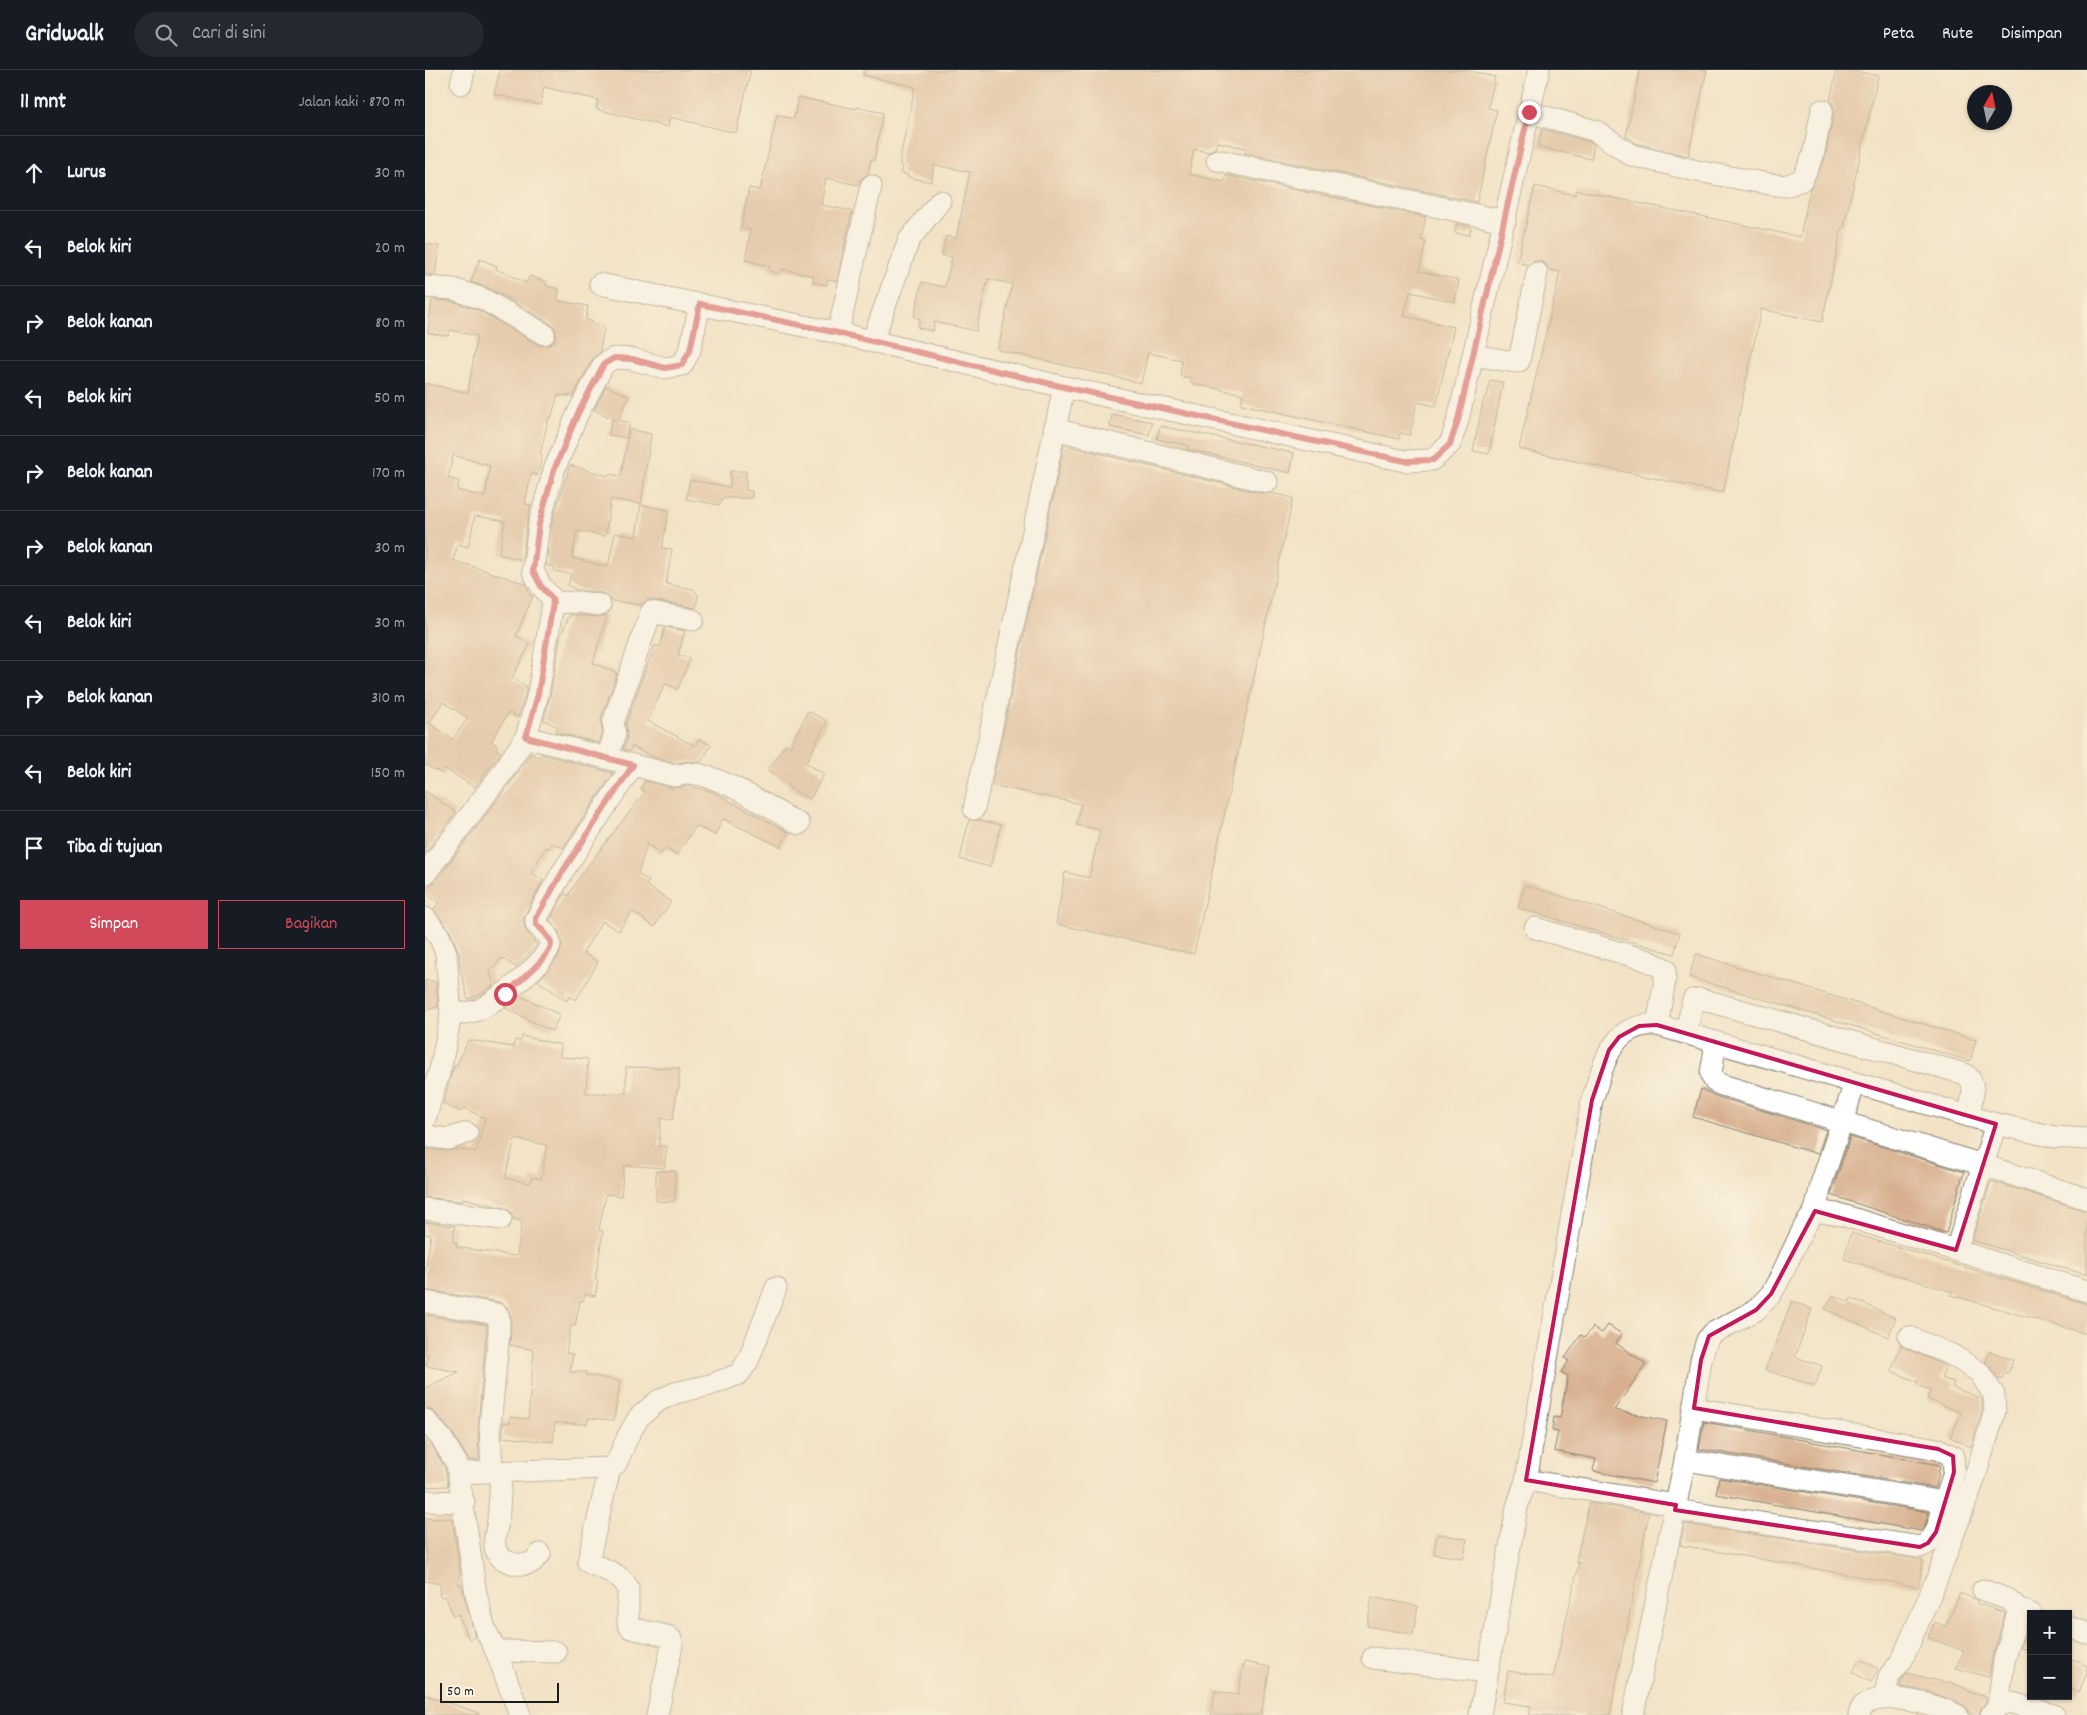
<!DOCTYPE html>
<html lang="id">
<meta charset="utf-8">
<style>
:root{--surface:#171b24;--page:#242831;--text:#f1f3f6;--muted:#9ea1a6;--line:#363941;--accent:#d1495b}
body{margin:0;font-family:Dekko,sans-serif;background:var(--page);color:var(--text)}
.controls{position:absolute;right:15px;bottom:15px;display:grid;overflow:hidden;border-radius:0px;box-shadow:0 1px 4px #0004}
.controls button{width:45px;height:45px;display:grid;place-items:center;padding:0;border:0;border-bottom:1px solid var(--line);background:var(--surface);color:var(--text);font:25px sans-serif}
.compass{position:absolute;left:1542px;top:15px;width:45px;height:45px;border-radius:50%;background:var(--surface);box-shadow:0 1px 4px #0004;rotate:9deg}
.scale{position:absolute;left:15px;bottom:12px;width:119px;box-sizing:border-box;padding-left:5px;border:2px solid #1c1c1c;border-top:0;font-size:14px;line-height:18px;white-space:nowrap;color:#1c1c1c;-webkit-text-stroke:4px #fcf5e5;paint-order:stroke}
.stop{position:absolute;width:15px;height:15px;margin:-11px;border:4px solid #d1495b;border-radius:50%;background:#fff}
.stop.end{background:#d1495b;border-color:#fff;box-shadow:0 1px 5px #0008}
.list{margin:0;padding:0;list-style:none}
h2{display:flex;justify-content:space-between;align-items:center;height:65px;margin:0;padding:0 20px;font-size:21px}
h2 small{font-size:16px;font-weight:400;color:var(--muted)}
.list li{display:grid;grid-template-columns:32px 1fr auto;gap:15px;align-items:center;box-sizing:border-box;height:75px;padding:0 20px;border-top:1px solid var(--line)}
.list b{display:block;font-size:19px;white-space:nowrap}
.list em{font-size:16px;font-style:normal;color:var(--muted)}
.actions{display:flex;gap:10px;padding:15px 20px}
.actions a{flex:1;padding:11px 0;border:1px solid var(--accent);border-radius:0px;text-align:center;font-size:18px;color:var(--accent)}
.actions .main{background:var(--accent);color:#fff}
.icon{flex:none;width:28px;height:28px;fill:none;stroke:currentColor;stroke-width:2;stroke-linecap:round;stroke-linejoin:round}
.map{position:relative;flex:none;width:1662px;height:1645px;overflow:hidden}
header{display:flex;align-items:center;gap:30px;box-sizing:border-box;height:70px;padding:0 25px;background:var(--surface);border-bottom:1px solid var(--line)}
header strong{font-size:24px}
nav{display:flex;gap:28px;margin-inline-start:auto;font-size:18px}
.search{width:350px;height:45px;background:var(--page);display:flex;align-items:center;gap:12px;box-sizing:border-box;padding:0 18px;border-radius:28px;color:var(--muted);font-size:19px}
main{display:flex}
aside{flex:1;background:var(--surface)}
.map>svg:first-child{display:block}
</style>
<header>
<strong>Gridwalk</strong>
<div class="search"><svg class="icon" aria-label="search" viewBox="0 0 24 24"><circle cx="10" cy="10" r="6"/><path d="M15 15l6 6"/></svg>Cari di sini</div>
<nav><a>Peta</a><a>Rute</a><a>Disimpan</a></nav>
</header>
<main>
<aside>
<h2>11 mnt<small>Jalan kaki · 870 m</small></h2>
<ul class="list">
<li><svg class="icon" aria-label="ahead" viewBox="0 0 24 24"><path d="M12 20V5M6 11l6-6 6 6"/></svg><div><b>Lurus</b></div><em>30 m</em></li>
<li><svg class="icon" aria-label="left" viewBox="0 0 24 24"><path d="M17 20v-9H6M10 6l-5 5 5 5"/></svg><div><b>Belok kiri</b></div><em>20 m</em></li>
<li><svg class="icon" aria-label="right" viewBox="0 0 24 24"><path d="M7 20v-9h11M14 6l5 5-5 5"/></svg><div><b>Belok kanan</b></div><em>80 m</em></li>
<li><svg class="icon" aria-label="left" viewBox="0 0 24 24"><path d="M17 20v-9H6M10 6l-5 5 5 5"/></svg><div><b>Belok kiri</b></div><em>50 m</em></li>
<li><svg class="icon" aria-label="right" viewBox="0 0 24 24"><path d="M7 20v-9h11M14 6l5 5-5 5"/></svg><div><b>Belok kanan</b></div><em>170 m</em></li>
<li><svg class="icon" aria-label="right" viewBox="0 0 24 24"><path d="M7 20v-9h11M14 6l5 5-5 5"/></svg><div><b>Belok kanan</b></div><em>30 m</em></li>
<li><svg class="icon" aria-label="left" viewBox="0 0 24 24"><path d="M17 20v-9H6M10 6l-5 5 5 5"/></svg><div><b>Belok kiri</b></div><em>30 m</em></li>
<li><svg class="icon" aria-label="right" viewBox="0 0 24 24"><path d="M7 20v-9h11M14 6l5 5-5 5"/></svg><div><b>Belok kanan</b></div><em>310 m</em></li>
<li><svg class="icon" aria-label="left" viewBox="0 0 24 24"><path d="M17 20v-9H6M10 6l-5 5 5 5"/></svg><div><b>Belok kiri</b></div><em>150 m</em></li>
<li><svg class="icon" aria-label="arrive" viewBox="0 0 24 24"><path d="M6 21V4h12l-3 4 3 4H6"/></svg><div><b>Tiba di tujuan</b></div></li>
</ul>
<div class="actions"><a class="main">Simpan</a><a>Bagikan</a></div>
</aside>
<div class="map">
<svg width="1662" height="1645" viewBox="0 0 1662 1645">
<rect width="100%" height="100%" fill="#fcf5e5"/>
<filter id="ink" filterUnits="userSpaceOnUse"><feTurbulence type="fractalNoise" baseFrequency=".02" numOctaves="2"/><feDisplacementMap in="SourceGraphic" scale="10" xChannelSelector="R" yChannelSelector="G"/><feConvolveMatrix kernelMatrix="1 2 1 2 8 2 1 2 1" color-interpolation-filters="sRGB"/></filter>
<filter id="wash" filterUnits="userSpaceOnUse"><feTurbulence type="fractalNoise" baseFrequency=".0096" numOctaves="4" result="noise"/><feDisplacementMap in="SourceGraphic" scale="20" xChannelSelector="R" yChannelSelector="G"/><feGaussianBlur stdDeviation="1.12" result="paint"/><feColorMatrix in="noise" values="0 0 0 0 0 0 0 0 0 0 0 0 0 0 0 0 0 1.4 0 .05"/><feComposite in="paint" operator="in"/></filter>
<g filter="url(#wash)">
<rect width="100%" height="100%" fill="#f2e3c6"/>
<g id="blocks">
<!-- building -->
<g fill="#d8b090" fill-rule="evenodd">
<polygon points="75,0 326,0 311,63 245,47 243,57 171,39 173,30 119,17 115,35 69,24"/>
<polygon points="439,0 1040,0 1070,7 1063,38 1072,40 1052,132 820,83 821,78 792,72 790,78 783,82 769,79 764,104 799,112 801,105 1001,147 996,170 1001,171 994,201 1034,210 1030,232 985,222 979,246 1029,257 1011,336 992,332 985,365 975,363 974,369 816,334 818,324 765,313 767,308 755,306 757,290 723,283 716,313 573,280 587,214 563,209 551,261 509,252 508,261 493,258 495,249 489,247 497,212 520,217 527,187 517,185 521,166 531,168 545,102 509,95 506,112 483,107 483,105 476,103 478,96 475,95 475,88 490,17 438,5"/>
<polygon points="1215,0 1282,0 1263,86 1211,73 1201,66"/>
<polygon points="1412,0 1426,0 1453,6 1419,157 1417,157 1397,252 1336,239 1298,423 1094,379 1135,202 1124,200 1121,194 1115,191 1109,191 1103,195 1092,192 1110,116 1150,125 1152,120 1375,167 1385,119 1400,88 1409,42 1409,36 1405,30"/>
<polygon points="373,27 432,39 432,37 458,43 449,90 446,90 443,104 437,108 433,115 401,108 396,135 427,141 412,211 403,209 402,215 388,212 389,206 357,199 356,204 344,201 345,196 320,190 326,160 316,158 324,118 335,120 352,45 369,49"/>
<polygon points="1117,59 1166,72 1169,75 1166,89 1113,77"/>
<polygon points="1032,154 1046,157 1044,165 1030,163"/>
<polygon points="0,174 14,176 10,205 0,205"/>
<path d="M 55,189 L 72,196 L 71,199 L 101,213 L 105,206 L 121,212 L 121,216 L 134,219 L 133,231 L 163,236 L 161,249 L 179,257 L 175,282 L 168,288 L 148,326 L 133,325 L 126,348 L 124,347 L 115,384 L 117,384 L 113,405 L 106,404 L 100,434 L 106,435 L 102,452 L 97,490 L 74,484 L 80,451 L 50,446 L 43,477 L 33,474 L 28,490 L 101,514 L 105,525 L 108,526 L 91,566 L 105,574 L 87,608 L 102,617 L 93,648 L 84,642 L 66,671 L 73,676 L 70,679 L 76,682 L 50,717 L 20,699 L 18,704 L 0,695 L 0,313 L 43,323 L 52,266 L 25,260 L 23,266 L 3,263 L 7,230 L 26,231 L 53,240 L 113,275 L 125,275 L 130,271 L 131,264 L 130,258 L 125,253 L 64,218 L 46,212 ZM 28,385 L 65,396 L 60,427 L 32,420 L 34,411 L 23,408 ZM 18,632 L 43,648 L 28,669 L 4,653 Z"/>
<polygon points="1065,310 1078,312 1064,384 1048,381 1059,327 1062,328"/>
<polygon points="181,316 204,326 194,350 205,353 201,368 184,365 187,349 191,350 169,340"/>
<polygon points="687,344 727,352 724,365 685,357"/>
<polygon points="735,356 869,383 865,403 762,379 763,375 732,369"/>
<polygon points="204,359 226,364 216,434 186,429 180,466 152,461 147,488 183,497 190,463 211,467 216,435 244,440 237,478 247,479 241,514 268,519 273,525 271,538 228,530 222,530 216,535 187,531 183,526 177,523 152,520 143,515 146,504 129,501 130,497 121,495 126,456 145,395 183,406 183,404 196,406"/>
<polygon points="639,375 839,424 847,423 868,428 769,884 631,854 640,802 664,808 675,760 651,755 656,734 567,715"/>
<polygon points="305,401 321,401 321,420 327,421 327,428 297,428 295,435 261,429 265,410 305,417"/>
<polygon points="145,545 174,547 182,545 168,593 192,603 176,649 177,663 174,673 130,662 133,657 119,650 125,626 136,564"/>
<polygon points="240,557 260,561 253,584 265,589 253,619 240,614 223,651 270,676 274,669 286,675 276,692 264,691 251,693 228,687 207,676 205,681 198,679 202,668 201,654 216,611 230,575 235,577"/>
<polygon points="383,641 402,651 381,693 399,704 385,729 363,717 364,714 343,700 361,674 365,677"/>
<polygon points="106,683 114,688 116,684 188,703 138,778 127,773 124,779 121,777 106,803 118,810 98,849 100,859 112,875 91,897 77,888 65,901 69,915 52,926 43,929 35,896 34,885 35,885 24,859 9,839 14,833 0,822 0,816 10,812 87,711"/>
<polygon points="220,711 247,718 264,716 288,722 363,762 356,777 298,749 290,765 271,756 252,785 240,778 236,784 222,774 213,804 224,811 221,815 246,832 229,857 207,841 194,861 177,851 158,883 173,892 151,930 144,926 142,931 113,911 133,887 137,876 134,862 125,850 140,823 143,826 155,806 220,722 216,719"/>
<polygon points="0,721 31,742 0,783"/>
<polygon points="544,750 555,750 576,755 565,797 535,789"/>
<polygon points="1100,815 1255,863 1249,884 1093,838"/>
<polygon points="1271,884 1551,970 1545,991 1264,907"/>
<polygon points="0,910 11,912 13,937 0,940"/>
<polygon points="96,926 135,945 127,961 80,938"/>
<path d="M 97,966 L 136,975 L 135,987 L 163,989 L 161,1023 L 201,1023 L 201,997 L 254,998 L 254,1020 L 252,1020 L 248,1047 L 247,1050 L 236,1048 L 234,1076 L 242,1076 L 239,1098 L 199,1095 L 196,1126 L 181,1124 L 174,1160 L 178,1161 L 170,1210 L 173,1210 L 170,1226 L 160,1224 L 158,1231 L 155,1231 L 150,1256 L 146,1255 L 141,1283 L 148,1284 L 145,1302 L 161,1302 L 161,1305 L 195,1311 L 189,1350 L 164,1348 L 162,1354 L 130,1353 L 128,1372 L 78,1367 L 78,1352 L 85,1353 L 85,1347 L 103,1349 L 109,1280 L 85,1275 L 86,1247 L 82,1237 L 74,1232 L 0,1220 L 0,1202 L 6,1165 L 0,1164 L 0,1152 L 30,1156 L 28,1172 L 32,1173 L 31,1177 L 90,1186 L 92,1184 L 97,1151 L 88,1149 L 87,1144 L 83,1139 L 38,1128 L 37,1131 L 33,1131 L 0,1127 L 0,1079 L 21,1081 L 33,1079 L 51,1082 L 60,1048 L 38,1038 L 36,1042 L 18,1034 L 29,996 L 31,997 L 43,970 L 88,977 L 90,970 L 96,971 ZM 90,1069 L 122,1075 L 116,1109 L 107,1107 L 105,1113 L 80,1108 Z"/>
<polygon points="1276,1019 1293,1027 1401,1060 1393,1084 1268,1047"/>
<polygon points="1425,1067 1539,1102 1521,1163 1406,1125"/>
<polygon points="231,1101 250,1101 250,1132 231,1131"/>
<polygon points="1566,1111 1662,1141 1662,1205 1547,1170"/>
<polygon points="1426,1163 1662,1234 1662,1264 1526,1225 1528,1222 1419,1189"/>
<polygon points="1408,1225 1424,1232 1426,1228 1471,1248 1463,1267 1400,1239"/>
<polygon points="1367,1231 1387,1239 1370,1287 1397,1296 1390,1316 1340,1300"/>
<polygon points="0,1245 62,1255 53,1355 54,1390 44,1390 26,1361 9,1342 0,1336 0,1318 34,1302 1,1296 3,1284 0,1284"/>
<polygon points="1183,1255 1197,1264 1191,1273 1221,1294 1189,1340 1242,1351 1229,1413 1168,1401 1171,1389 1129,1381 1133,1362 1127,1361 1129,1347 1135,1348 1143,1306 1136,1302 1144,1291 1140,1288 1156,1265 1160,1267 1168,1257 1177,1263"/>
<polygon points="1476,1276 1521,1296 1516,1308 1529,1312 1527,1317 1557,1329 1557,1340 1546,1377 1525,1367 1537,1343 1502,1329 1506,1320 1492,1315 1493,1312 1466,1301"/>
<polygon points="1565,1281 1588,1290 1583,1303 1580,1302 1577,1309 1573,1308 1561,1292"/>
<polygon points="1279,1352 1515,1395 1511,1418 1274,1379"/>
<polygon points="0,1371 7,1376 20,1398 23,1416 0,1417"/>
<polygon points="1294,1408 1504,1442 1500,1456 1496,1461 1291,1424"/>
<polygon points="1164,1433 1224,1443 1185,1645 1104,1645 1106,1636 1078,1632 1083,1601 1128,1608 1154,1493 1151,1492"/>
<polygon points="0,1448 10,1449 27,1448 35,1501 33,1514 36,1514 37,1517 50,1567 44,1569 33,1544 28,1546 21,1527 14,1526 16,1514 0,1511 2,1482 0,1481"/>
<polygon points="1260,1454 1498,1490 1494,1517 1255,1475"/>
<polygon points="1012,1464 1042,1469 1039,1488 1009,1484"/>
<polygon points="1535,1523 1549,1529 1552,1531 1551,1533 1580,1543 1567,1588 1564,1607 1530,1598 1539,1581 1503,1568 1510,1552 1521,1557"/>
<polygon points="947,1527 993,1536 988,1564 942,1556"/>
<polygon points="1599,1566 1606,1568 1606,1581 1596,1578"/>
<polygon points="1435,1589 1453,1599 1446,1612 1427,1602"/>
<polygon points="1647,1590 1662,1595 1662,1602 1654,1622 1643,1618 1643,1600"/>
<polygon points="819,1592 845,1597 836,1645 786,1645 790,1621 813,1625"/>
<polygon points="1482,1603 1522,1613 1523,1611 1561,1628 1561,1631 1556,1638 1554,1645 1545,1645 1542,1637 1528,1630 1502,1621 1475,1617 1477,1610"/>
<polygon points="0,1625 54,1643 54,1645 0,1645"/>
</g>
</g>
</g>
<g filter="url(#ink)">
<use href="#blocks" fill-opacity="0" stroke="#878071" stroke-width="1"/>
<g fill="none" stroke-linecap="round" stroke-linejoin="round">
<defs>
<g id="minor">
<polyline points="36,14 39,0"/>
<polyline points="1104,42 1171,61 1206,85 1272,101 1344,114 1360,116 1377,110 1388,86 1397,40"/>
<polyline points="792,90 1080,151"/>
<polyline points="175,214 413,263 639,317 980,391 1007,390 1025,374 1033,350 1114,0"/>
<polyline points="0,217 28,219 58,229 119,264"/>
<polyline points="413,263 446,116"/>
<polyline points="447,272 484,170 515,131"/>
<polyline points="1048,285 1089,292 1094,291 1112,203"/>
<polyline points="629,359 842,412"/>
<polyline points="128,533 154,532 175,535"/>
<polyline points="101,667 113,624 128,533 127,528 116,516 108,501 114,454 129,400 153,343 179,294 189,288 207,289 240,298 257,295 265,280 275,234"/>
<polyline points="182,687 190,664 188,653 226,542 268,550"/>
<polyline points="549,739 639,317"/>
<path d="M 0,804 L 77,703 L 101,667 L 250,706 C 255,706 260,703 265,703 C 301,707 342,737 374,754"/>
<polyline points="0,848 14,866 21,883 26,945 16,996 0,1049"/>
<polyline points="1110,858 1221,890 1240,899 1240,910 1232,955"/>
<path d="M 26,945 C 35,944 44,943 53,940 C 68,934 127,889 125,873 C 124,865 116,859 111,854 L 111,849 L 138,801 L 208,695"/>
<path d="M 1261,963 L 1268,930 L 1276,929 L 1540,1004 C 1554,1014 1546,1032 1543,1046"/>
<polyline points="1291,973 1286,1003 1289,1011 1297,1015 1558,1095 1662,1129"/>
<polyline points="0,1066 23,1069 42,1063"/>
<polyline points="0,1139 76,1149"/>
<polyline points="1390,1141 1397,1111 1430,1013"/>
<polyline points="1531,1180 1571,1054"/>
<polyline points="0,1232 72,1244 74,1247 74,1263 65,1356 67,1402"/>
<polyline points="0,1350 17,1369 32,1394 51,1524 60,1559 71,1581 95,1645"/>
<polyline points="1260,1390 1520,1432"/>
<path d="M 185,1398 L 163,1492 C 177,1499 196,1503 203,1518 L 203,1554 L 206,1558 L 242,1566 L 246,1569 L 247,1575 L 232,1645"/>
<path d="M 76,1402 C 75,1417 75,1433 73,1449 C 73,1457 68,1468 70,1476 C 71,1487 82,1493 92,1494 C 105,1495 107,1494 115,1484"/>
<polyline points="34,1403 185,1398 191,1394 203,1366 214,1347 233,1331 250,1323 285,1315 314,1304 323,1291 351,1218"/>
<polyline points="1101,1410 1251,1435"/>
<polyline points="0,1431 39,1432"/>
<polyline points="1250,1440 1495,1477 1503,1473 1511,1462 1529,1402 1528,1386 1513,1379 1269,1338"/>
<polyline points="1558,1520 1584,1530 1594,1539 1606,1544"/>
<polyline points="1643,1557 1662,1563"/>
<polyline points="71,1581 131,1582"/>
<polyline points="948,1588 1062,1602"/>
<polyline points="1459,1629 1464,1606 1477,1590 1511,1511 1549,1410 1570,1341 1569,1325 1554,1302 1527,1285 1484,1267"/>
<polyline points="1573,1636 1579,1591 1594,1539"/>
<path d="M 1055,1645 L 1092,1437 L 1101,1410 L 1167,1030 C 1179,995 1186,952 1232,955 L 1571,1054 L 1630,1067 L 1662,1069"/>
<polyline points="1208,1645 1260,1390 1276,1290 1282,1270 1288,1263 1331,1240 1346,1224 1354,1210 1379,1157 1390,1141 1417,1145 1662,1221"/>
<path d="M 1434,1645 C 1435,1641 1436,1637 1439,1635 C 1460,1620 1511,1635 1532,1645"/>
<polyline points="1566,1645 1573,1636 1584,1632 1629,1645"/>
</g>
</defs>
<!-- minor casing -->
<use href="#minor" stroke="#878071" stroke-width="23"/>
<!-- minor -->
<use href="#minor" stroke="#fff" stroke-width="21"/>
</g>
</g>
<g fill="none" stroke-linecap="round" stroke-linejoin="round" filter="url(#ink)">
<!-- route -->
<path stroke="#d1495b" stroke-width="6" d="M 80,924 C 90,915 126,887 126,874 C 125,866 116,859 111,854 L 111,848 L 138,801 L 208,695 L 101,667 L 113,624 L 128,533 L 127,528 L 116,516 L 108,501 L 114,454 L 129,400 L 153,343 L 179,294 L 189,288 L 207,289 L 240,298 L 257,295 L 265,280 L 275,234 L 413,263 L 639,317 L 980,391 L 1008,390 L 1025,374 L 1033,350 L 1104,42"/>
</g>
<!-- marked area -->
<path d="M0 0H1662V1645H0ZM 1232,955 L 1571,1054 L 1531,1180 L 1390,1141 L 1346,1224 L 1331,1240 L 1284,1266 L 1276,1290 L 1269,1338 L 1513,1379 L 1528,1386 L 1529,1402 L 1511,1462 L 1503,1473 L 1495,1477 L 1250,1440 L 1251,1435 L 1101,1410 L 1167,1030 L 1184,980 L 1194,967 L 1214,956 Z" fill="#f2e3c6" fill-opacity=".55" fill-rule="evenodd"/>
<path fill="none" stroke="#c2185b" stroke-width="4" stroke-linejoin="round" d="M 1232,955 L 1571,1054 L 1531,1180 L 1390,1141 L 1346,1224 L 1331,1240 L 1284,1266 L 1276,1290 L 1269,1338 L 1513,1379 L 1528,1386 L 1529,1402 L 1511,1462 L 1503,1473 L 1495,1477 L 1250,1440 L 1251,1435 L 1101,1410 L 1167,1030 L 1184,980 L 1194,967 L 1214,956 Z"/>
</svg>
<div class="controls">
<button>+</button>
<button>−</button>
</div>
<svg class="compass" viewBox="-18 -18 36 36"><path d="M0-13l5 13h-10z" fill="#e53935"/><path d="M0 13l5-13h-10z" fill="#9ea1a6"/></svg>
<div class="scale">50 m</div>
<div class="stop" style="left:80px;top:924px"></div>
<div class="stop end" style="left:1104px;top:42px"></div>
</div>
</main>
